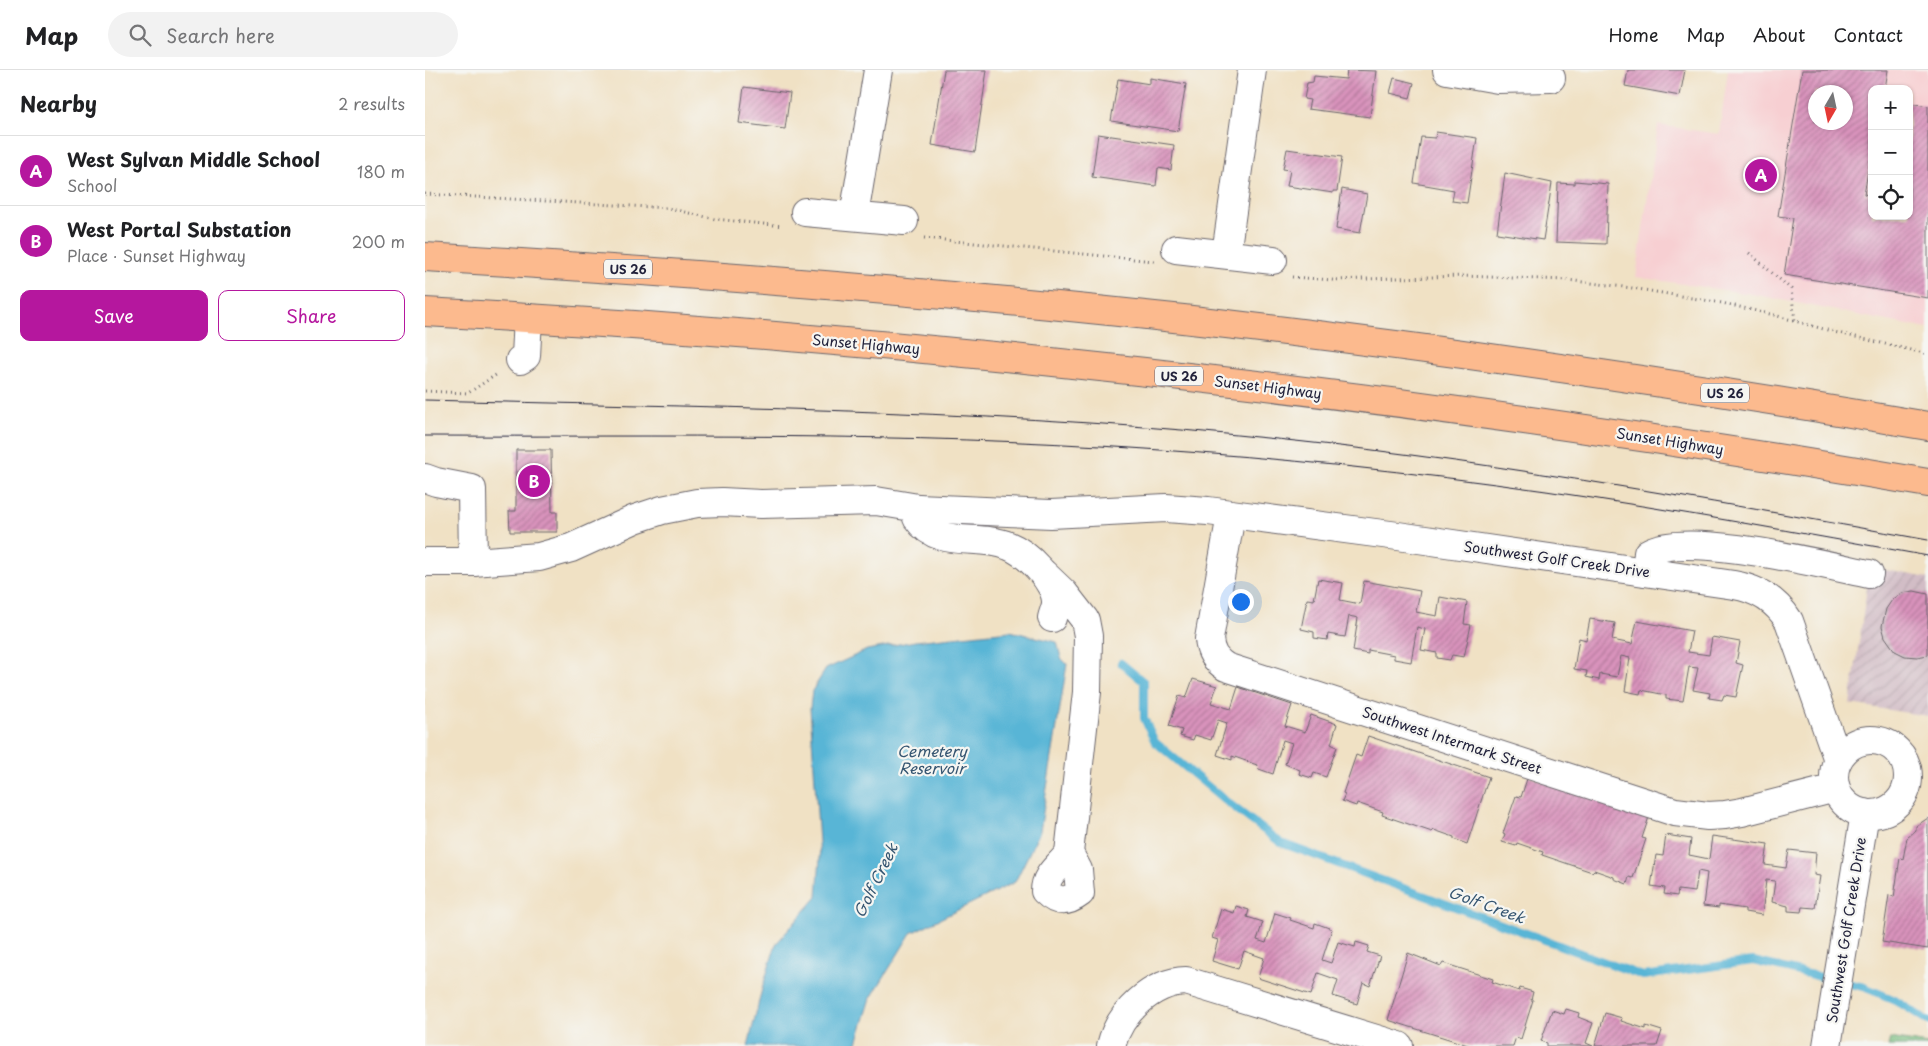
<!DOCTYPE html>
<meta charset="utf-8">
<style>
:root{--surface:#fff;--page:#f2f2f2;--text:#202124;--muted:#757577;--line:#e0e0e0;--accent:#b5179e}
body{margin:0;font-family:"Playpen Sans",sans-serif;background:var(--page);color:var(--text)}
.controls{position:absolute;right:15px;top:15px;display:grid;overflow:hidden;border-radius:10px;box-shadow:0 1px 4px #0004}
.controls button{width:45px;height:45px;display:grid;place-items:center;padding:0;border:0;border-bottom:1px solid var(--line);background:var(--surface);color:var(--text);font:25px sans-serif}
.compass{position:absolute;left:1383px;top:15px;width:45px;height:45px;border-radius:50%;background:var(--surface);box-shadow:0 1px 4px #0004;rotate:189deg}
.you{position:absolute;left:815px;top:531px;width:18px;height:18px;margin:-12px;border:4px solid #fff;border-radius:50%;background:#1a73e8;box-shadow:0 0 0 8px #1a73e833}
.badge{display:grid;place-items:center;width:32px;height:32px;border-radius:50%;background:var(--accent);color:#fff;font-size:16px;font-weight:700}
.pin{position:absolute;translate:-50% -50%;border:2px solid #fff;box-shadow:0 1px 5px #0006}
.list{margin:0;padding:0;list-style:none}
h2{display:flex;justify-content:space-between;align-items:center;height:65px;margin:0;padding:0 20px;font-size:21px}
h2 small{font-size:16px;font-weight:400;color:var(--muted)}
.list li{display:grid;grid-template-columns:32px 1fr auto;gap:15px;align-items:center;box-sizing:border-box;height:70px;padding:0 20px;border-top:1px solid var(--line)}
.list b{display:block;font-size:19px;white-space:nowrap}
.list p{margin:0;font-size:16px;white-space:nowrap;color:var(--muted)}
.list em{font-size:16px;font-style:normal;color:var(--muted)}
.actions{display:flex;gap:10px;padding:15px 20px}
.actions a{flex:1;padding:11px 0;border:1px solid var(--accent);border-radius:10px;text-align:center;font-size:18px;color:var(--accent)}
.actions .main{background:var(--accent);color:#fff}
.icon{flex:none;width:28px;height:28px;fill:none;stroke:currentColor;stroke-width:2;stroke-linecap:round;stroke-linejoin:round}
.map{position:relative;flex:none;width:1503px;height:976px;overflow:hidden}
header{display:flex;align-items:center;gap:30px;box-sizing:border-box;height:70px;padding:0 25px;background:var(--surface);border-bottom:1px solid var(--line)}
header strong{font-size:24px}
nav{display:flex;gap:28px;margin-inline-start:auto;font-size:18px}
.search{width:350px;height:45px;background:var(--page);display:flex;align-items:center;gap:12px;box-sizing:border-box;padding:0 18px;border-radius:28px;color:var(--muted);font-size:19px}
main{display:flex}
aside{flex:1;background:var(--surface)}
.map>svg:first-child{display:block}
</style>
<header>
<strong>Map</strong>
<div class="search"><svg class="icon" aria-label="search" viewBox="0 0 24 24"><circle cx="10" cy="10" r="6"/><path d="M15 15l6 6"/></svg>Search here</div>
<nav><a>Home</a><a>Map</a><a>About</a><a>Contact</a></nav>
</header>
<main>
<aside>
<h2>Nearby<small>2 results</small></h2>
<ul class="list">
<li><span class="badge">A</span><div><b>West Sylvan Middle School</b><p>School</p></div><em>180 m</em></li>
<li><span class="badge">B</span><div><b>West Portal Substation</b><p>Place · Sunset Highway</p></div><em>200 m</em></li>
</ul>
<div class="actions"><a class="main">Save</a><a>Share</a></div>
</aside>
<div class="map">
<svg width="1503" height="976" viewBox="0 0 1503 976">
<defs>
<pattern id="industrial-furrows" width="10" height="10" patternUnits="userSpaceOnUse" patternTransform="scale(1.25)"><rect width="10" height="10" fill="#d2bdc6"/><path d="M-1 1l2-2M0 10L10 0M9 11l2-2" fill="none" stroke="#b4a2ab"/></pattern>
<pattern id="forest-firs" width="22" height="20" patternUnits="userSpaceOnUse" patternTransform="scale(1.25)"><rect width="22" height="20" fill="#7abe80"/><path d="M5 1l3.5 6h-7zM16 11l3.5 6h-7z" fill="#649a6a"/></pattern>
<pattern id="building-hatch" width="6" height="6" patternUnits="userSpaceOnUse" patternTransform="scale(1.25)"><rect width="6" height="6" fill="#d993bc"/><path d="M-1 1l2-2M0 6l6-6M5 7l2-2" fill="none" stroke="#b0789a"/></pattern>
</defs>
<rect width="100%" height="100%" fill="#f6f6f2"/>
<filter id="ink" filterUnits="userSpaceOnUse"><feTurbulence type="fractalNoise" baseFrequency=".02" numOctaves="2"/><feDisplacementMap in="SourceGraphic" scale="10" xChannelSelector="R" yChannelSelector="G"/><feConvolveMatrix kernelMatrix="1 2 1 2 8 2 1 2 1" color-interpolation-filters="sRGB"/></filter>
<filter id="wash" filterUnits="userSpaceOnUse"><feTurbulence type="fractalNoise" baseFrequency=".0096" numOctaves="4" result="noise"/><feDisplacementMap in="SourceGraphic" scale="20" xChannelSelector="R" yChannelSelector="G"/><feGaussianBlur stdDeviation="1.12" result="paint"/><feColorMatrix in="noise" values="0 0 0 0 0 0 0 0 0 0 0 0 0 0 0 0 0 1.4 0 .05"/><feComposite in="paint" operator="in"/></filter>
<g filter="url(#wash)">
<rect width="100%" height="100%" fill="#f0e1c4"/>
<!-- built -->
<path fill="#f7cfd2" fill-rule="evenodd" d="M 1303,0 L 1503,0 L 1503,259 L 1332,225 L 1211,207 L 1233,55 L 1294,64 ZM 1447,19 L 1484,19 L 1484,146 L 1447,146 ZM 1390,22 L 1420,22 L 1420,52 L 1390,52 Z"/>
<!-- industrial -->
<polygon fill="url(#industrial-furrows)" points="1445,497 1503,508 1503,646 1425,634"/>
<!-- forest -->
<polygon fill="url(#forest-firs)" stroke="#4e705e" points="1465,968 1503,974 1503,976 1463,976"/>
<!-- water -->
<polygon fill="#58b5d6" stroke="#3d6c88" points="585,561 632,572 636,588 642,594 615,761 590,812 486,863 446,928 431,976 323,976 337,919 351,874 392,827 395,787 385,638 387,621 401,599 442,580 490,571"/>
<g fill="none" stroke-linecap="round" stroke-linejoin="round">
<!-- stream -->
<polyline stroke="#58b5d6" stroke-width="8" points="696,593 719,612 719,648 730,672 802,732 856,773 1218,906 1328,891 1439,917 1470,930 1503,951"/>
</g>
<g id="blocks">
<!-- building -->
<g fill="url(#building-hatch)" fill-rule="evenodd">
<polygon points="519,0 562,0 550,82 507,75"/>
<polygon points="922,0 951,1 945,47 883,39 885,30 879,29 882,13 888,12 889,6 921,9"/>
<polygon points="1203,0 1260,0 1255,26 1200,16"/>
<path d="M 1377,0 L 1463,0 L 1460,19 L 1447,19 L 1447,91 L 1445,90 L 1439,124 L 1447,126 L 1447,146 L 1484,146 L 1484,33 L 1503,36 L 1503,228 L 1359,205 L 1368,148 L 1353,146 ZM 1390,22 L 1420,22 L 1420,52 L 1390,52 Z"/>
<polygon points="725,8 761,14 753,61 686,51 693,9 725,14"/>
<polygon points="969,8 989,13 985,28 965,23"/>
<polygon points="319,17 365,23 360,59 314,53"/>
<polygon points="1011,62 1052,68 1042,133 1027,131 1029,120 989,113 996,67 1010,68"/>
<polygon points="673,64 749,75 746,100 733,98 731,116 667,107"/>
<polygon points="862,79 917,87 912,121 908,121 908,123 862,116 865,100 858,99"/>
<polygon points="1080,103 1127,113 1118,170 1072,163"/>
<polygon points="1150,111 1183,114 1181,174 1131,172 1133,113 1150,114"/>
<polygon points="917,119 942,124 935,163 911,159"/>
<polygon points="91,380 126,380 127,442 132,442 132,462 85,462 84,441 91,441"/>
<polygon points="893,509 918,513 915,530 935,534 939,511 995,521 991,542 1012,546 1015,527 1042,532 1039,554 1046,555 1039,587 1027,585 1025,590 1012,588 1012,583 996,580 1000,559 992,557 986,592 969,589 969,585 943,580 943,584 928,581 933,548 924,546 920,567 903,564 902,570 889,568 889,562 876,559 882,529 889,530"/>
<polygon points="1489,521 1503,524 1503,585 1492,587 1480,586 1470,581 1460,567 1457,556 1461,539 1467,530 1477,523"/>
<polygon points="1165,549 1190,553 1187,570 1207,574 1212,551 1267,561 1263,582 1284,585 1287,567 1315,572 1311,593 1318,595 1311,627 1299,625 1297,630 1284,628 1285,623 1268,620 1273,598 1264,597 1258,631 1241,629 1241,625 1216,620 1215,624 1200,621 1205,588 1196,586 1192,607 1175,604 1174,610 1161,607 1162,601 1149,599 1154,568 1161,570"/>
<polygon points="768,609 792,616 786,633 806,639 813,617 867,635 860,656 880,662 886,645 912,654 906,674 912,677 901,707 889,703 887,708 874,704 875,700 860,694 867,673 858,670 848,704 831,698 832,695 807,686 807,690 792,685 802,653 793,650 786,670 770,665 768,670 755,666 757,660 744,656 754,626 761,628"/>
<polygon points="943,666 1064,707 1042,774 1029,769 1029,767 1009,760 1007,762 957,745 958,742 932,733 931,736 917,731 920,724 918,723 931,685 936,687"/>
<polygon points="1103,706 1224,747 1217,768 1221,769 1208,808 1204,807 1202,814 1189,809 1189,807 1169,800 1167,802 1117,785 1118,782 1092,773 1091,776 1077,772 1080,764 1078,763 1091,726 1096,727"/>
<polygon points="1503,748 1503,879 1457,872 1464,825 1469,827 1475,788 1478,789 1482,768 1491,760 1491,756"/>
<polygon points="1241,765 1266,769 1264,785 1284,789 1287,766 1343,774 1340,795 1361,798 1364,780 1391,783 1389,805 1395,806 1390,838 1377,837 1376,842 1363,841 1363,836 1347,832 1350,811 1341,810 1337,845 1320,842 1320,839 1294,835 1294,838 1278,836 1282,803 1273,801 1270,822 1253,820 1252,826 1239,824 1240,818 1226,816 1231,785 1238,786"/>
<polygon points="811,836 824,840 822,847 838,852 832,870 841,873 850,843 866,848 865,850 889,858 890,853 907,859 897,890 906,893 913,872 930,877 931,872 944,876 942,882 955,886 945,916 938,913 932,934 908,926 913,910 893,903 886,925 833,908 839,888 819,881 813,899 787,891 793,870 787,868 796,839 809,843"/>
<polygon points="983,883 1016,896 1018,893 1068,909 1067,912 1094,921 1095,918 1108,922 1106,930 1108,930 1096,969 1091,967 1088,976 1046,976 963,950"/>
<polygon points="1141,939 1154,943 1153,947 1168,953 1161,973 1168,976 1122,976 1122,973 1116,971 1127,940 1139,944"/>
<polygon points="1180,943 1197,948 1196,951 1221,959 1221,956 1237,961 1232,976 1170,976"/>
</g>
</g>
</g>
<g filter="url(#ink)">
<use href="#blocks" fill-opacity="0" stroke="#6a656b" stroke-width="1"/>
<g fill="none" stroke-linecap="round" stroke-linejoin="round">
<defs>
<g id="minor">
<polyline points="1022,0 1073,9 1126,8"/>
<polyline points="380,142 479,151"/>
<polyline points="429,146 453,0"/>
<polyline points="751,179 848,190"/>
<polyline points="801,184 827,0"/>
<polyline points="95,290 101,286 103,248"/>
<polyline points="0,408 11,412 47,419 48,492"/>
<path d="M 493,438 L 492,448 C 514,480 553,463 584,476 C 602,483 632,513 631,533 C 631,537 628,543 627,548"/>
<path d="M 806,445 L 784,569 C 785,582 790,590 801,597 L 1250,742 L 1283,746 L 1300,745 L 1317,742 L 1411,718"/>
<path d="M 0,492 L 48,492 L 114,487 L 146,478 L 210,449 L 237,440 L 272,433 L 297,432 L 336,434 L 451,431 L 493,438 L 626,444 L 741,438 L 783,441 L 973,466 L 1309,515 C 1333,519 1351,530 1364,551 L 1413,690"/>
<path d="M 1221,502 L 1223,483 C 1258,460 1400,495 1444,504"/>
<path d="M 619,504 L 639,523 L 660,550 L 663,566 L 662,622 L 644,783 C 635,796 620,804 620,821 C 632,833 642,833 655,823 L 653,800 L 644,783"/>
<circle cx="1446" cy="707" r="37"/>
<path d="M 686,976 C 694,943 727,912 761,911 L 974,976"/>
<polyline points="1402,976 1440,743"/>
</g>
<g id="highway">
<path d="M 0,187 C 253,202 506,221 758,249 C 1007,277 1256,314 1503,356"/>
<path d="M 0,242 C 504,269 1006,328 1503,413"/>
</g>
</defs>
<!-- minor casing -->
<use href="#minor" stroke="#6a656b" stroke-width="30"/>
<!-- highway casing -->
<use href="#highway" stroke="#6a656b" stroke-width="30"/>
<!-- path -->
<g stroke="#6a656b" stroke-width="3" stroke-dasharray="1 4" stroke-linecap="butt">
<polyline points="0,124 242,138 290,149 358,156"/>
<polyline points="499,168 729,191"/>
<polyline points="1324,183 1366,219 1370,251"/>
<polyline points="867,207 907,210 1038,206 1142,210 1207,218 1297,233 1349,245 1409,262 1503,284"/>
<polyline points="0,321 43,323 74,303"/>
</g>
<!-- minor -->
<use href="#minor" stroke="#fff" stroke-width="28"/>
<!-- highway -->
<use href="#highway" stroke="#fcba8e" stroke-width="28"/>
<!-- tram -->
<g stroke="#22223b" stroke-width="1">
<path d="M 0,330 C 271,337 542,339 812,365 C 1044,387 1274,429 1503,470"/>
<path d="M 0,366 C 240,367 481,362 721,379 C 855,388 988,402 1121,421 C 1249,440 1376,463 1503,486"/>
</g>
</g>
</g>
<g text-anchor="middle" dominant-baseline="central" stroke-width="4.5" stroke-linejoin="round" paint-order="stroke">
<!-- shield labels -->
<g fill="#f6f6f2" stroke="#626272" stroke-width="1">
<rect x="179" y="189.5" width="48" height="19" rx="4"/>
<rect x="730" y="296.5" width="48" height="19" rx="4"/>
<rect x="1276" y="313.5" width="48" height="19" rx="4"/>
</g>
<g font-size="12" font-weight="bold" fill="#22223b">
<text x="203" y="199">US 26</text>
<text x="754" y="306">US 26</text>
<text x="1300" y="323">US 26</text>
</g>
<!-- street labels -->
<g font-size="14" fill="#22223b" stroke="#f6f6f2">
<text transform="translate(441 274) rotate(5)">Sunset Highway</text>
<text transform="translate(843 317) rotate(7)">Sunset Highway</text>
<text transform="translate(1245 371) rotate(9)">Sunset Highway</text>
<text transform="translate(1132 489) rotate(8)">Southwest Golf Creek Drive</text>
<text transform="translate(1027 670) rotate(18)">Southwest Intermark Street</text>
<text transform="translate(1421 860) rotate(-81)">Southwest Golf Creek Drive</text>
</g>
<!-- water labels -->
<g font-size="15" font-style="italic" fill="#355571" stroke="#f6f6f2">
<text x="507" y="680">Cemetery<tspan x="507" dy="17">Reservoir</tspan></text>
<text transform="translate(450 810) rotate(-64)">Golf Creek</text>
<text transform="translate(1062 834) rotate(20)">Golf Creek</text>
</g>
</g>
</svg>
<div class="controls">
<button>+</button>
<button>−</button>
<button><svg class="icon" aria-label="locate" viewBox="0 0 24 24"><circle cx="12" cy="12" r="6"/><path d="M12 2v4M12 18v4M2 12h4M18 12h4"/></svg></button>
</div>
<svg class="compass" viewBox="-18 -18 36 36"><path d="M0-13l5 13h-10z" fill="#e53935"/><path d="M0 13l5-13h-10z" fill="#757577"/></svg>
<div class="you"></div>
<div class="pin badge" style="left:1336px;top:105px">A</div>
<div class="pin badge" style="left:109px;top:411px">B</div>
</div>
</main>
